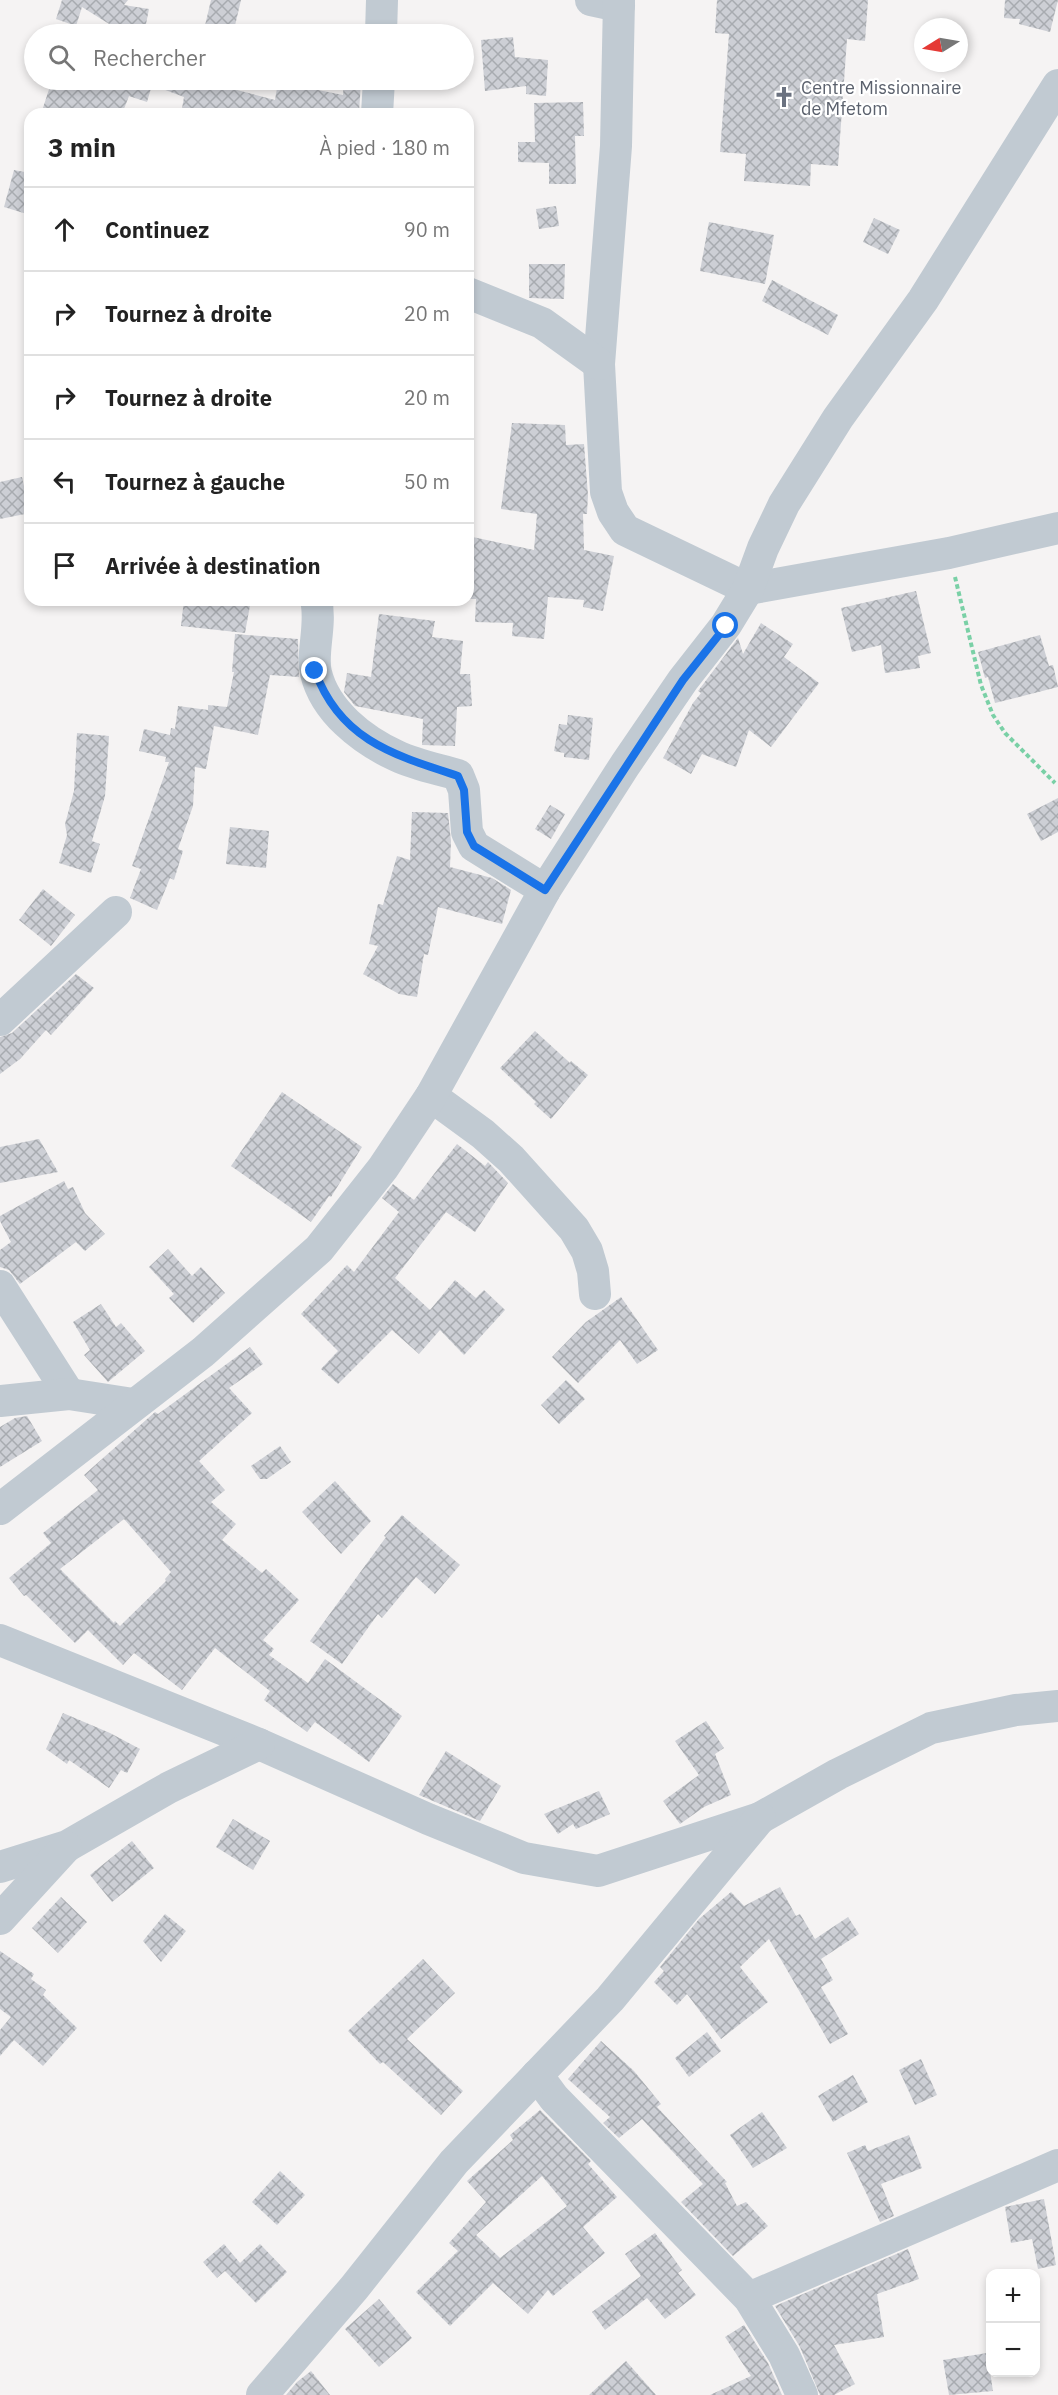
<!DOCTYPE html>
<html lang="fr">
<meta charset="utf-8">
<style>
:root{--surface:#fff;--page:#f6f6f6;--text:#222;--muted:#767676;--line:#e0e0e0}
body{margin:0;font-family:"IBM Plex Sans",sans-serif;background:var(--page);color:var(--text)}
.controls{position:absolute;right:18px;bottom:18px;display:grid;overflow:hidden;border-radius:12px;box-shadow:0 3px 9px #0003}
.controls button{width:54px;height:54px;display:grid;place-items:center;padding:0;border:0;border-bottom:2px solid var(--line);background:var(--surface);color:var(--text);font:30px sans-serif}
.compass{position:absolute;left:914px;top:18px;width:54px;height:54px;border-radius:50%;background:var(--surface);box-shadow:0 3px 9px #0003;rotate:259deg}
.stop{position:absolute;width:18px;height:18px;margin:-14px;border:4px solid #1a73e8;border-radius:50%;background:#fff}
.stop.end{background:#1a73e8;border-color:#fff;box-shadow:0 2px 6px #0008}
.list{margin:0;padding:0;list-style:none}
h2{display:flex;justify-content:space-between;align-items:center;height:78px;margin:0;padding:0 24px;font-size:26px}
h2 small{font-size:20px;font-weight:400;color:var(--muted)}
.list li{display:grid;grid-template-columns:39px 1fr auto;gap:18px;align-items:center;box-sizing:border-box;height:84px;padding:0 24px;border-top:2px solid var(--line)}
.list b{display:block;font-size:22px;white-space:nowrap}
.list em{font-size:20px;font-style:normal;color:var(--muted)}
.icon{flex:none;width:33px;height:33px;fill:none;stroke:currentColor;stroke-width:2;stroke-linecap:round;stroke-linejoin:round}
.map{position:relative;flex:none;width:1058px;height:2395px;overflow:hidden}
.search{position:absolute;background:var(--surface);box-shadow:0 3px 9px #0003;left:24px;top:24px;width:450px;height:66px;display:flex;align-items:center;gap:15px;box-sizing:border-box;padding:0 21px;border-radius:33px;color:var(--muted);font-size:22px}
.panel{position:absolute;background:var(--surface);box-shadow:0 3px 9px #0003;left:24px;top:108px;width:450px;height:498px;border-radius:18px}
.map>svg:first-child{display:block}
</style>
<div class="map">
<svg width="1058" height="2395" viewBox="0 0 1058 2395">
<defs>
<pattern id="building-cross-hatch" width="8" height="8" patternUnits="userSpaceOnUse" patternTransform="scale(1.5)"><rect width="8" height="8" fill="#cdcfd5"/><path d="M0 0l8 8M0 8l8-8" fill="none" stroke="#a8abb0"/></pattern>
</defs>
<rect width="100%" height="100%" fill="#f5f3f3"/>
<!-- building -->
<g fill="url(#building-cross-hatch)" fill-rule="evenodd">
<polygon points="62,0 128,0 124,5 149,9 144,34 111,34 114,27 82,7 76,26 56,19"/>
<polygon points="211,0 241,0 233,34 203,34"/>
<polygon points="717,0 868,0 865,41 847,39 838,166 811,164 810,186 744,181 746,154 720,152 729,34 715,33"/>
<polygon points="1005,0 1058,0 1050,32 1019,24 1020,19 1004,18"/>
<polygon points="513,37 515,57 548,60 546,96 526,94 526,86 485,91 481,40"/>
<polygon points="52,80 224,80 222,86 275,100 278,82 343,95 344,80 361,80 359,114 314,112 314,114 181,114 184,97 152,85 147,102 129,96 122,114 41,114"/>
<polygon points="583,102 584,136 575,136 576,184 549,184 549,163 518,162 518,142 535,142 534,103"/>
<polygon points="14,170 30,173 30,215 4,207"/>
<polygon points="556,206 559,226 539,229 536,209"/>
<polygon points="874,218 900,230 888,254 863,242"/>
<polygon points="709,222 774,235 765,284 700,271"/>
<polygon points="529,264 565,264 564,299 529,298"/>
<polygon points="772,280 838,315 828,335 762,301"/>
<polygon points="512,423 565,425 566,445 584,444 588,495 587,514 583,514 584,550 614,556 603,611 583,607 584,600 548,597 544,639 512,636 513,623 475,622 476,599 468,599 468,536 534,550 537,514 501,509"/>
<polygon points="22,477 30,513 0,519 0,482"/>
<polygon points="916,591 931,653 918,656 920,668 885,673 881,645 852,652 841,608"/>
<polygon points="184,600 251,600 245,633 181,626"/>
<polygon points="379,614 435,621 432,637 463,641 460,674 470,674 472,706 457,707 455,746 422,745 423,719 355,706 344,692 347,673 371,677"/>
<polygon points="761,623 793,644 784,657 819,683 771,747 749,730 736,767 702,754 691,774 663,758 693,703 701,693 698,691 738,638 743,654"/>
<polygon points="235,634 298,639 299,677 270,675 258,735 214,726 206,769 195,767 193,806 178,849 183,851 174,880 170,878 157,910 130,898 141,869 132,866 169,762 165,762 166,757 139,751 144,729 170,735 171,728 175,729 178,706 208,710 208,705 227,707 234,672 232,672"/>
<polygon points="1040,635 1049,666 1053,665 1058,687 995,703 988,677 985,678 978,652"/>
<polygon points="568,715 593,718 589,760 564,757 564,753 554,751 559,724 567,725"/>
<polygon points="77,733 109,736 105,796 92,841 100,844 91,873 59,863 67,835 65,824 74,791"/>
<polygon points="1058,798 1058,832 1041,841 1027,814"/>
<polygon points="550,805 565,814 551,839 535,829"/>
<polygon points="412,812 448,813 451,841 450,867 492,878 511,890 502,924 438,907 428,955 424,954 417,997 399,994 363,974 378,946 369,944 378,904 383,905 397,856 410,860"/>
<polygon points="230,827 269,831 266,868 226,864"/>
<polygon points="43,889 75,915 51,946 19,920"/>
<polygon points="76,974 94,988 51,1035 46,1030 20,1059 0,1074 0,1037 12,1033"/>
<polygon points="535,1031 570,1063 571,1061 588,1075 551,1119 534,1104 536,1102 500,1068"/>
<polygon points="282,1092 362,1147 331,1197 329,1196 311,1222 231,1166"/>
<polygon points="39,1139 58,1172 0,1183 0,1147"/>
<polygon points="457,1144 485,1166 488,1162 508,1183 475,1232 446,1212 395,1278 430,1310 455,1280 476,1298 484,1290 505,1310 464,1355 440,1330 419,1354 392,1330 338,1384 321,1369 338,1351 301,1314 347,1265 354,1272 399,1212 382,1198 393,1184 414,1200"/>
<polygon points="64,1181 68,1189 73,1187 85,1213 105,1234 85,1251 76,1242 20,1284 9,1270 0,1267 0,1250 11,1242 0,1221 0,1216"/>
<polygon points="168,1249 192,1276 201,1267 225,1293 193,1323 169,1298 174,1294 149,1267"/>
<polygon points="621,1297 658,1350 637,1364 620,1340 578,1383 552,1357 586,1322"/>
<polygon points="101,1304 116,1327 121,1323 145,1351 108,1382 84,1355 90,1350 73,1322"/>
<path d="M 250,1347 L 263,1364 L 229,1388 L 252,1413 L 199,1461 L 225,1490 L 211,1502 L 236,1524 L 222,1540 L 262,1573 L 266,1569 L 299,1600 L 263,1640 L 274,1649 L 269,1655 L 308,1683 L 325,1659 L 402,1716 L 369,1762 L 315,1722 L 307,1732 L 264,1700 L 270,1691 L 215,1648 L 182,1690 L 134,1653 L 123,1665 L 88,1630 L 75,1643 L 26,1595 L 24,1596 L 9,1578 L 51,1543 L 43,1533 L 98,1490 L 84,1475 L 155,1412 L 158,1414 ZM 124,1519 L 171,1572 L 165,1579 L 166,1581 L 120,1626 L 115,1621 L 114,1623 L 60,1569 Z"/>
<polygon points="566,1380 585,1399 559,1424 541,1405"/>
<polygon points="27,1416 42,1441 0,1467 0,1427 15,1418"/>
<polygon points="280,1446 291,1462 267,1479 260,1479 251,1466"/>
<polygon points="335,1481 371,1521 341,1554 302,1512"/>
<polygon points="402,1515 460,1565 435,1594 416,1577 382,1618 378,1614 342,1664 310,1641 386,1537 384,1536"/>
<polygon points="63,1713 110,1733 140,1749 127,1773 121,1770 109,1788 69,1760 67,1764 46,1749"/>
<polygon points="706,1721 724,1748 715,1754 731,1795 704,1807 680,1824 663,1801 699,1775 675,1741"/>
<polygon points="446,1751 501,1786 480,1821 419,1795"/>
<polygon points="599,1791 610,1814 576,1829 573,1824 558,1834 544,1814"/>
<polygon points="233,1819 270,1841 253,1870 216,1847"/>
<polygon points="132,1841 154,1868 112,1902 90,1875"/>
<polygon points="780,1887 796,1916 800,1914 815,1939 848,1917 859,1934 821,1959 833,1980 821,1987 848,2034 830,2044 769,1939 740,1967 768,2002 721,2039 687,1994 677,2005 654,1982 664,1971 660,1967 699,1919 731,1892 744,1906"/>
<polygon points="61,1897 87,1922 58,1953 32,1928"/>
<polygon points="165,1914 186,1931 161,1962 143,1941"/>
<polygon points="0,1951 34,1974 31,1979 46,1990 43,1995 77,2028 43,2066 14,2040 0,2056 0,2030 11,2017 0,2009"/>
<polygon points="423,1959 455,1993 407,2039 463,2091 441,2115 383,2062 380,2064 348,2031"/>
<polygon points="707,2032 721,2051 689,2077 675,2058"/>
<polygon points="601,2041 634,2071 661,2104 657,2107 727,2182 725,2183 737,2206 746,2202 768,2226 733,2256 681,2202 703,2184 642,2119 619,2138 603,2123 610,2117 568,2079"/>
<polygon points="921,2059 937,2095 915,2105 899,2070"/>
<polygon points="853,2075 868,2102 833,2122 818,2096"/>
<path d="M 540,2110 L 591,2161 L 588,2164 L 617,2197 L 583,2227 L 605,2253 L 553,2296 L 548,2290 L 528,2314 L 493,2283 L 450,2326 L 416,2292 L 458,2251 L 449,2243 L 486,2202 L 467,2181 L 513,2140 L 510,2135 ZM 542,2176 L 567,2206 L 500,2258 L 476,2235 Z"/>
<polygon points="762,2112 787,2148 753,2168 730,2135"/>
<polygon points="909,2135 922,2168 881,2184 894,2216 880,2222 847,2153 865,2145 868,2151"/>
<polygon points="280,2171 305,2195 277,2225 252,2202"/>
<polygon points="1044,2199 1056,2265 1038,2269 1032,2239 1011,2243 1005,2207"/>
<polygon points="655,2233 682,2270 678,2273 696,2295 665,2319 647,2298 605,2330 592,2312 641,2276 625,2254"/>
<polygon points="224,2244 240,2263 260,2244 287,2272 256,2303 225,2271 217,2278 203,2262"/>
<polygon points="908,2249 919,2279 877,2294 884,2337 834,2345 855,2384 834,2395 820,2395 800,2347 775,2306"/>
<polygon points="379,2299 412,2338 379,2367 345,2329"/>
<polygon points="744,2325 768,2363 782,2395 710,2395 751,2376 725,2337"/>
<polygon points="987,2353 993,2391 949,2395 943,2360"/>
<polygon points="626,2361 656,2395 589,2395"/>
<polygon points="311,2371 330,2395 286,2395 297,2382"/>
</g>
<g fill="none" stroke-linecap="round" stroke-linejoin="round">
<!-- path -->
<polyline stroke="#7ad0a6" stroke-width="4" stroke-dasharray="4.5 3" stroke-linecap="butt" points="955,577 981,685 993,715 1005,733 1055,783"/>
<!-- minor -->
<g stroke="#c1cad2" stroke-width="32">
<polyline points="591,0 619,6"/>
<polyline points="619,0 616,146 599,364 606,492 613,512 625,530 748,589 949,553 1058,528"/>
<polyline points="381,34 382,0"/>
<polyline points="377,114 379,80"/>
<polyline points="468,293 542,323 599,364"/>
<path d="M 316,600 C 322,624 311,653 316,673 C 325,711 362,740 397,756 C 416,765 438,769 458,775 L 464,790 L 467,832 L 474,846 L 545,890"/>
<polyline points="0,1020 116,912"/>
<polyline points="431,1096 483,1134 511,1159 574,1229 587,1251 593,1271 595,1294"/>
<polyline points="0,1286 69,1394"/>
<polyline points="0,1401 69,1394 133,1404"/>
<polyline points="0,1509 203,1352 319,1249 383,1168 431,1096 545,890 625,765 683,680 726,625 748,589 763,548 784,504 838,418 923,300 1058,85"/>
<polyline points="0,1640 259,1744 428,1819 524,1858 598,1871 760,1818 838,1774 931,1728 1016,1710 1058,1706"/>
<polyline points="0,1867 67,1846 168,1788 259,1744"/>
<polyline points="0,1919 66,1847"/>
<polyline points="537,2075 554,2098 749,2298 784,2355 802,2395"/>
<polyline points="749,2298 1058,2165"/>
<polyline points="262,2395 354,2288 454,2162 610,1999 760,1818"/>
</g>
</g>
<g fill="none" stroke-linecap="round" stroke-linejoin="round">
<!-- route -->
<path stroke="#1a73e8" stroke-width="8" d="M 315,671 C 340,740 394,755 458,776 L 464,790 L 467,832 L 474,846 L 545,890 L 683,680 L 726,626"/>
</g>
<!-- icons -->
<defs>
<symbol id="church-bare" viewBox="-9 -9 18 18"><path d="M-1.2-6h2.4v3.5h3.3v2.4h-3.3V6h-2.4V-.1h-3.3v-2.4h3.3Z" fill="#6b7280" stroke="#fff" stroke-width="2.5" paint-order="stroke"/></symbol>
</defs>
<g fill-rule="evenodd">
<use href="#church-bare" x="769" y="82" width="30" height="30"/>
</g>
<g text-anchor="middle" dominant-baseline="central" stroke-width="4.5" stroke-linejoin="round" paint-order="stroke">
<!-- worship labels -->
<g font-size="18" fill="#5b616d" stroke="#fff" text-anchor="start">
<text x="801" y="87">Centre Missionnaire<tspan x="801" dy="21">de Mfetom</tspan></text>
</g>
</g>
</svg>
<div class="controls">
<button>+</button>
<button>−</button>
</div>
<svg class="compass" viewBox="-18 -18 36 36"><path d="M0-13l5 13h-10z" fill="#e53935"/><path d="M0 13l5-13h-10z" fill="#767676"/></svg>
<div class="stop" style="left:726px;top:626px"></div>
<div class="stop end" style="left:315px;top:671px"></div>
<div class="search"><svg class="icon" aria-label="search" viewBox="0 0 24 24"><circle cx="10" cy="10" r="6"/><path d="M15 15l6 6"/></svg>Rechercher</div>
<section class="panel">
<h2>3 min<small>À pied · 180 m</small></h2>
<ul class="list">
<li><svg class="icon" aria-label="ahead" viewBox="0 0 24 24"><path d="M12 20V5M6 11l6-6 6 6"/></svg><div><b>Continuez</b></div><em>90 m</em></li>
<li><svg class="icon" aria-label="right" viewBox="0 0 24 24"><path d="M7 20v-9h11M14 6l5 5-5 5"/></svg><div><b>Tournez à droite</b></div><em>20 m</em></li>
<li><svg class="icon" aria-label="right" viewBox="0 0 24 24"><path d="M7 20v-9h11M14 6l5 5-5 5"/></svg><div><b>Tournez à droite</b></div><em>20 m</em></li>
<li><svg class="icon" aria-label="left" viewBox="0 0 24 24"><path d="M17 20v-9H6M10 6l-5 5 5 5"/></svg><div><b>Tournez à gauche</b></div><em>50 m</em></li>
<li><svg class="icon" aria-label="arrive" viewBox="0 0 24 24"><path d="M6 21V4h12l-3 4 3 4H6"/></svg><div><b>Arrivée à destination</b></div></li>
</ul>
</section>
</div>
